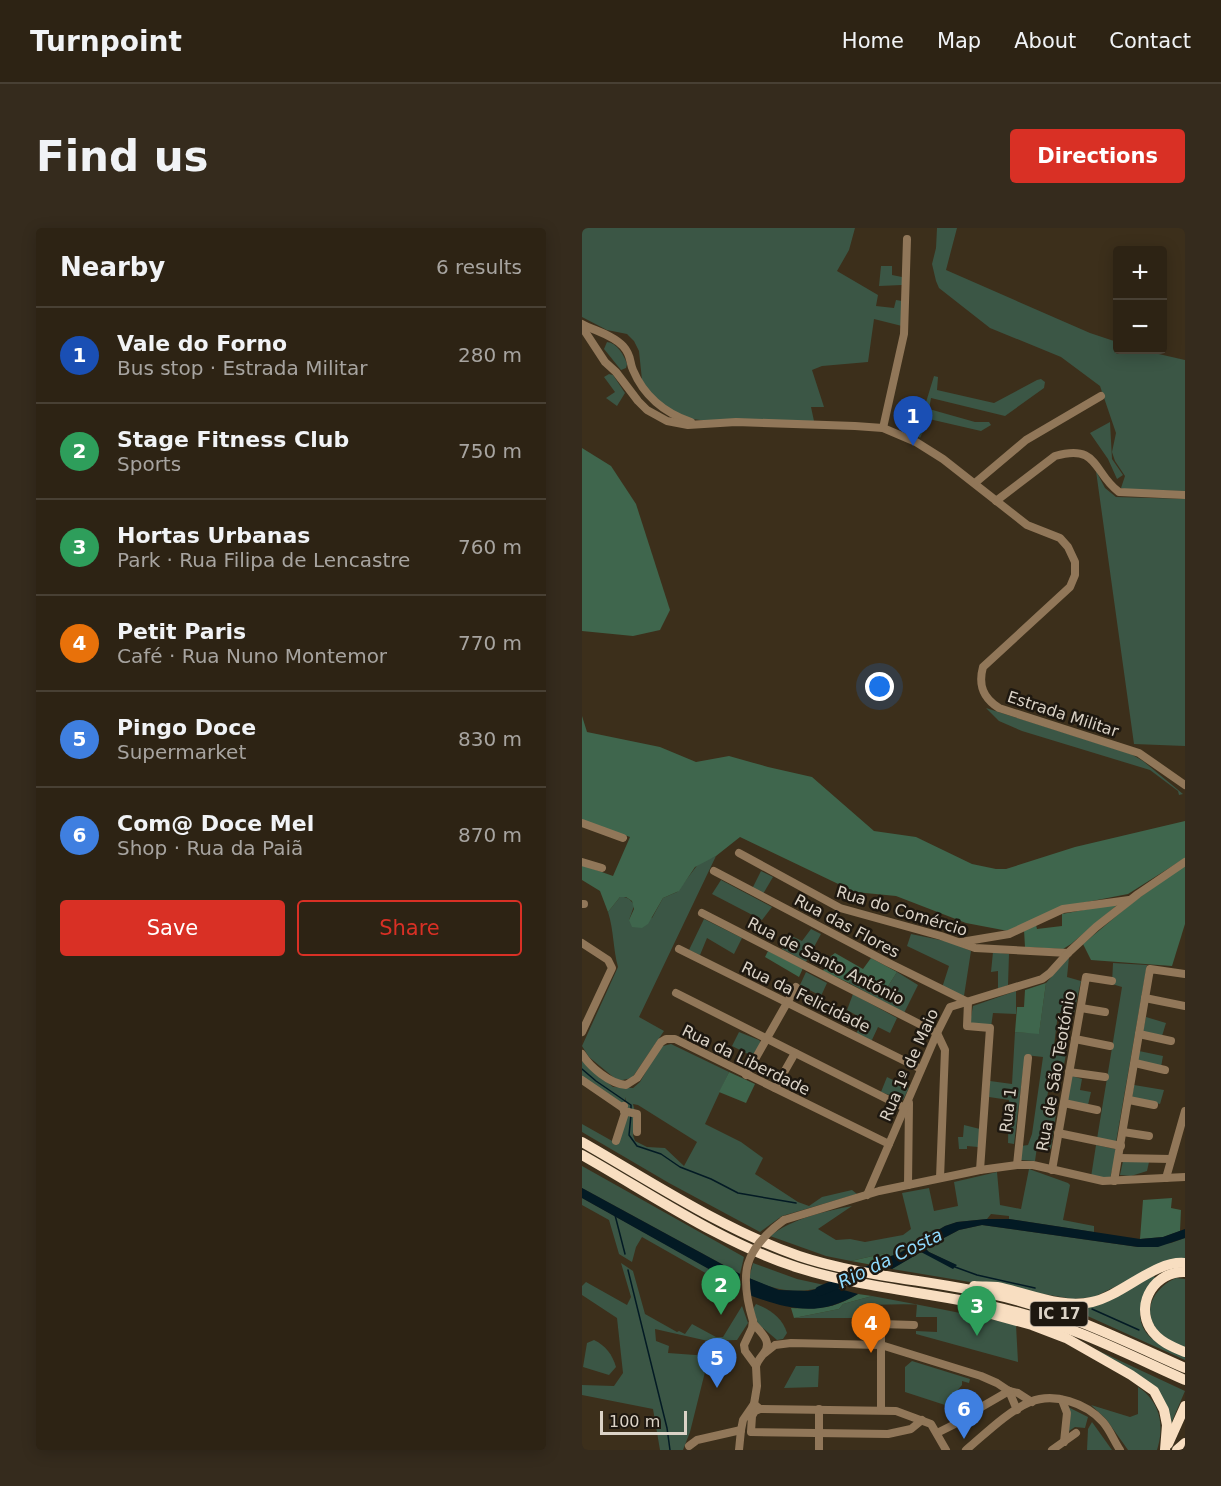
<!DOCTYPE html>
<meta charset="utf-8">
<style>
:root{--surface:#2d2314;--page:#352b1d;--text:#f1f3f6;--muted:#a7a4a0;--line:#484034;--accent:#d93025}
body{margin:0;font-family:"DejaVu Sans",sans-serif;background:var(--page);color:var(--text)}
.controls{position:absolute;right:18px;top:18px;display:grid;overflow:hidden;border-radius:6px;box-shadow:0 3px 15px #0003}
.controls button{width:54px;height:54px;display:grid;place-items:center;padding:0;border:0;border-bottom:2px solid var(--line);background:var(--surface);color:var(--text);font:30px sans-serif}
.scale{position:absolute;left:18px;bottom:15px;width:87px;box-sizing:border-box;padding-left:6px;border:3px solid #dbd3c7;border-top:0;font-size:16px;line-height:21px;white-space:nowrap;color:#dbd3c7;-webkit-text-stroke:4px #1e1810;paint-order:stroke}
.you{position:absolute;left:298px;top:459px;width:21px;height:21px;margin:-15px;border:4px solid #fff;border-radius:50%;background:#1a73e8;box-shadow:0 0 0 9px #1a73e833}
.badge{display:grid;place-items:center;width:39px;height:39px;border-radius:50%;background:var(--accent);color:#fff;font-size:20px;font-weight:700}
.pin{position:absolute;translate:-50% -50px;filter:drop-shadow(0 2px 3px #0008)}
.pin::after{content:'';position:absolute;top:32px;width:21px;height:18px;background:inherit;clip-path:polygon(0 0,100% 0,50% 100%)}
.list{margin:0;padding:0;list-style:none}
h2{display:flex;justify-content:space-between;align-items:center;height:78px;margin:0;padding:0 24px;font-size:26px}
h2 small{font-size:20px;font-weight:400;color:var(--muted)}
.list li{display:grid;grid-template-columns:39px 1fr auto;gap:18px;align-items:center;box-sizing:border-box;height:96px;padding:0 24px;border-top:2px solid var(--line)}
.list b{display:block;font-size:22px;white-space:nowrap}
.list p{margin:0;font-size:20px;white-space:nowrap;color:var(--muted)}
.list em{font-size:20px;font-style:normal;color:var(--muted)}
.actions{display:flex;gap:12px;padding:18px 24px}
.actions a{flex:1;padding:14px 0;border:2px solid var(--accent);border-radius:6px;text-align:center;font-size:21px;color:var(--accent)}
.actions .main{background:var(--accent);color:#fff}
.map{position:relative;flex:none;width:603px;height:1222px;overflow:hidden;border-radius:6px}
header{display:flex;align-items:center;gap:36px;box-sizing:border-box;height:84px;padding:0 30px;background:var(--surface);border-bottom:2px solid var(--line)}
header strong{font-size:28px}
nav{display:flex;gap:33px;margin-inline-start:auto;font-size:21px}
.intro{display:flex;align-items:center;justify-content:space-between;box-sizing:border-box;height:144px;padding:0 36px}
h1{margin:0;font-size:42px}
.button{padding:15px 27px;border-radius:6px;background:var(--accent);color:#fff;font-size:21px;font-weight:700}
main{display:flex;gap:36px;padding:0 36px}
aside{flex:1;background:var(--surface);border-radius:6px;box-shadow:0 3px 15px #0003}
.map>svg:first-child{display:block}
</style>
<header>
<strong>Turnpoint</strong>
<nav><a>Home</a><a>Map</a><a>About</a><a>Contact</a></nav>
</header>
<div class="intro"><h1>Find us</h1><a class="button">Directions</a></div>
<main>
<aside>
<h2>Nearby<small>6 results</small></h2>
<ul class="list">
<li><span class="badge" style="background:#1a4fb4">1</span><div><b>Vale do Forno</b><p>Bus stop · Estrada Militar</p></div><em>280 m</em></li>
<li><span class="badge" style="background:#2e9e5b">2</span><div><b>Stage Fitness Club</b><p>Sports</p></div><em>750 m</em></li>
<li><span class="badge" style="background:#2e9e5b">3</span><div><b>Hortas Urbanas</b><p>Park · Rua Filipa de Lencastre</p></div><em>760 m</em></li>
<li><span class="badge" style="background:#e8710a">4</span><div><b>Petit Paris</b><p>Café · Rua Nuno Montemor</p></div><em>770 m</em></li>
<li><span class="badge" style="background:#3f7fe0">5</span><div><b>Pingo Doce</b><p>Supermarket</p></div><em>830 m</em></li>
<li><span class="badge" style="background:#3f7fe0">6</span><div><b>Com@ Doce Mel</b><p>Shop · Rua da Paiã</p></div><em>870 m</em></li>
</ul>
<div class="actions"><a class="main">Save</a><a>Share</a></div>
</aside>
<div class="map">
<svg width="603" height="1222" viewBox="0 0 603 1222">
<rect width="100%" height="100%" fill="#3c2f1b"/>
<!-- green -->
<g fill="#3b5645">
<polygon points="0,0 273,0 267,22 255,43 296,67 294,78 312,80 314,72 320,73 320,98 292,91 286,134 240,138 230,142 242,179 229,179 232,193 118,192 110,191 85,181 66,162 60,152 57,123 52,113 45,106 25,102 0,89"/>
<polygon points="355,0 375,0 364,42 508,105 535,114 536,122 559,122 603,132 603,263 545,262 539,260 543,248 533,233 530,224 534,205 518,158 479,129 408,100 357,60 354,53 350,36 354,20"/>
<polygon points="299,38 310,38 310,47 320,49 320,57 297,58"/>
<path d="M 25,114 C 35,115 42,127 45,136 L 44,140 L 39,142 L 22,121 Z"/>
<polygon points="27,146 31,147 43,165 35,178 24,170 33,164 22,149"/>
<polygon points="352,148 356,149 355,162 412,175 455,152 459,151 463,154 462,160 423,188 349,170 347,181 393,194 407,194 409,197 399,203 347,191 338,210 334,207"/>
<polygon points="528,194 530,231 541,247 535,251 526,231 508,205"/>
<polygon points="514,243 523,260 534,269 603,271 603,518 552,516"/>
<polygon points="404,480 549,526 561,533 601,566 597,567 596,563 568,542 440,503 417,493"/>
<path d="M 134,628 L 57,789 L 82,803 L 50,850 L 36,853 L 7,829 L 0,818 L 36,739 C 31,721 32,703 26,684 L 38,669 C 44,668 50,672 52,678 L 47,692 L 70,690 L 81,670 L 95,664 L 117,635 Z"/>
<polygon points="179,643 191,649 181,666 170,661"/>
<polygon points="139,652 190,679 180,692 130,666"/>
<polygon points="122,691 160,710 152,726 125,710 118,727 107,722"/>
<polygon points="229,701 239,706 224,734 200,721 208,707 220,713"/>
<polygon points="329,706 368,714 389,723 382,768 360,760 367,738 325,718"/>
<polygon points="411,724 427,726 426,757 416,761 416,743 409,744"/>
<polygon points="487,729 485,749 499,753 492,785 476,785 472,818 485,821 477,863 466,864 464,876 475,879 469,921 455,919 453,933 438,932 439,918 446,917 450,906 461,829 443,827 432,916 426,915 427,872 407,869 408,853 430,856 433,804 457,805 464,755"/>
<polygon points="531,735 565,737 534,914 515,911 540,759 530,756"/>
<polygon points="224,744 245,755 239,768 218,757"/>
<polygon points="315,744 336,757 322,785 267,755 271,747 303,763"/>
<polygon points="434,763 434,786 411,785 409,799 390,796 388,794 391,778"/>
<polygon points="271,766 315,790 308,805 296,799 289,814 274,806 281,791 265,782"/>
<polygon points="564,789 584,795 580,808 562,805 561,803"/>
<polygon points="157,804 177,812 179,815 170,828 150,818"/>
<polygon points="89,816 147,844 123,896 159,914 181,930 173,946 216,974 227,978 240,969 270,962 275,966 200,988 178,1004 87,955 0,904 0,896 32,914 46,886 53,887 51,907 53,913 65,919 83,920 102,938 115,914 56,877 51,876 53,884 46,882 43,878 44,869 41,878 0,848 0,833 31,859 51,860 58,854 77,821 81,818"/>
<polygon points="557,823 581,828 579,839 555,834"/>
<polygon points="490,848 500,851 498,862 509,864 506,877 485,873"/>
<polygon points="305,849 327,860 321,872 299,864"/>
<polygon points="552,857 582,862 578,876 550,869"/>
<polygon points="382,897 398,901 396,919 385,918 385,921 377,921 376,909 381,909"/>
<polygon points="514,917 533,921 535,924 528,950 509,949"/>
<polygon points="541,933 567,934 565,943 549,948 538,947"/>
<polygon points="0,938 162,1029 158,1046 0,960"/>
<path d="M 447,941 L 486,955 L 488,957 L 481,992 L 512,998 L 512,1004 L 427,991 L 427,988 L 409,986 L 405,991 L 375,994 L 363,998 L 308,1030 L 304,1025 L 269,1033 L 244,1028 L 188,1008 C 210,991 243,983 270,978 L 236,1001 L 254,1012 L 268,1011 L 283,1014 L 321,1007 L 329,1001 L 320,965 L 347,960 L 352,983 L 376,978 L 372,954 L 415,944 L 418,977 L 439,981 Z"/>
<polygon points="0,970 148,1052 157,1058 157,1064 60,1009 54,1019 50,1034 37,1026 27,992 0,977"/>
<polygon points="400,997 556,1019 589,1015 603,1010 603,1031 555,1048 512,1069 491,1071 310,1041 339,1024 374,1037 347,1024 343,1020 377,1002"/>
<polygon points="39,1035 51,1043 63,1086 95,1104 97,1103 103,1106 110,1096 134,1109 141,1109 160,1078 166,1095 155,1112 126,1113 73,1101 74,1113 87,1118 86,1125 127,1128 108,1204 101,1222 78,1222 71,1181 0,1167 0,1157 32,1158 41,1145 35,1090 0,1067 0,1058 4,1054 45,1077 49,1069"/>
<path d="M 171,1035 L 215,1051 L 247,1058 C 216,1066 196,1064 167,1050 Z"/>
<path d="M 572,1048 L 573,1050 C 558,1069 549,1096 573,1113 C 581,1120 593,1124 603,1128 L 603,1132 L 490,1081 Z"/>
<path d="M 594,1050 L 603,1051 L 603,1120 C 592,1115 579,1110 573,1099 C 560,1079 575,1058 594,1050 Z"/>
<path d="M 290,1068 C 338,1077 386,1086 434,1097 L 436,1134 L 334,1106 L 334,1103 L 355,1104 L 355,1089 L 334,1089 L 335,1076 L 280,1077 L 280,1090 L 212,1090 L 257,1081 L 261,1076 Z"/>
<path d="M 174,1076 C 189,1082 200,1090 205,1105 L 201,1111 L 195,1112 L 176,1096 L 171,1081 Z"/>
<path d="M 12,1112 C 24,1118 30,1126 34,1139 L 27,1147 L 1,1139 L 5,1115 Z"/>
<polygon points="515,1122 603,1163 588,1198 586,1181"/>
<polygon points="330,1133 388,1151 387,1155 380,1153 380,1157 363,1177 323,1164 323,1139"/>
<polygon points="214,1138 237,1138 236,1159 202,1160"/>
<path d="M 556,1159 C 578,1173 583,1198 575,1222 L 546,1222 L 524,1191 L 509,1177 L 548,1189 L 556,1186 Z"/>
<polygon points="486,1179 506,1189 503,1200 493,1199 487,1203"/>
<polygon points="510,1194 530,1222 505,1222 506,1201"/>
</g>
<!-- forest -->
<g fill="#3f664d">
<polygon points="0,220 29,238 54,276 88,382 78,402 51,408 0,403"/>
<polygon points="0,488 5,504 78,519 114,534 147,528 186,539 230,549 292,603 334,609 390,636 414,641 424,641 493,619 603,593 603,630 546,666 479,679 426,703 384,695 314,668 273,664 158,609 134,628 113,639 97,663 81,670 66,696 60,700 50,699 47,692 52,681 50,673 44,669 38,669 26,684 18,663 0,652 0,637 31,648 48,609 0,592"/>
<polygon points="603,637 603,696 590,738 509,732 501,716 550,675"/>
<polygon points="533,676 534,678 489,716 481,721 443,719 442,702 454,697 455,701 480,698 480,686"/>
<polygon points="186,723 221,740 217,749 183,729"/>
<polygon points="253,725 281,741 289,730 315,744 303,763 271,747 267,755 241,743 249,728"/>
<polygon points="464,755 457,806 433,804 435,779 442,779 443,762"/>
<polygon points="147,844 173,856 164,875 137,864"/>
<polygon points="590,970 589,980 599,982 598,1003 581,1009 558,1011 561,972"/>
<polygon points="304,1025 308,1030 296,1038 269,1033"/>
<path d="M 276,1066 L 290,1068 L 261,1076 L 257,1081 L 212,1090 L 209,1080 C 238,1081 251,1081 276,1066 Z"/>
</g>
<!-- water -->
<g fill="#031a24">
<polygon points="0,960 158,1046 157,1058 0,970"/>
<polygon points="405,991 427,991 558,1011 581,1009 603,1001 603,1010 576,1019 556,1019 400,997 377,1002 343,1020 347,1024 375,1037 371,1041 339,1024 310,1041 296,1038 363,998 375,994"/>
<path d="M 167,1050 L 197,1062 L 226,1063 L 247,1058 L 276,1066 C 237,1089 208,1082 167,1067 Z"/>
</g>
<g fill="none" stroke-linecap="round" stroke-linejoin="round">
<!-- stream -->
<g stroke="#031a24" stroke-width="1.5">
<polyline points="0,841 14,853 49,877 49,882"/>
<polyline points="49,887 47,907 55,918 79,926 98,939 129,951 156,965 214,975"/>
<polyline points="33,987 43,1026"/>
<polyline points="373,1039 395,1047 453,1060"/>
<polyline points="46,1042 85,1200 88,1222"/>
<polyline points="510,1081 557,1102"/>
</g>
<!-- river -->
<polyline stroke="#031a24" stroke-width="10" points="238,1063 312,1032"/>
<!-- minor -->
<g stroke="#917759" stroke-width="8">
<path d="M 0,96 C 13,103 31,107 41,118 C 50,128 47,133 51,142 C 62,168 83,185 109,194"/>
<path d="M 0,99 L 23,134 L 34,144 L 56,173 L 65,182 L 85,193 L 106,197 L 154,194 L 273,198 L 301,200 L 334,214 L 361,231 L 445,297 L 478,310 L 486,319 L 493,334 L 493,347 L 488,359 L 401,439 C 396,457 401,470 417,480 L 557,525 L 603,557"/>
<polyline points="301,200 322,106 325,11"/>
<polyline points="393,255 444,212 519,168"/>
<path d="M 414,273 L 473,228 C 517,215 511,245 537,264 L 603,267"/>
<polyline points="0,595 41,610"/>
<polyline points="157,625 258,680 359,708 393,720 486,725"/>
<polyline points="0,634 20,640"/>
<polyline points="132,643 307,735 386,774"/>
<polyline points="0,676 2,676"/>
<polyline points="120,685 355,805 363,822 358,950"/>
<polyline points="379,714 427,706 481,681 547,672"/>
<polyline points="0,715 26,732 30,740 0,804"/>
<polyline points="97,721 339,841"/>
<polyline points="94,765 323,880"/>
<polyline points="563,770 603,778"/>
<polyline points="386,774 385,798 408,800 398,942"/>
<polyline points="499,780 523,784"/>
<polyline points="557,806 589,813"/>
<polyline points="493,811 528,818"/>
<path d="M 0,826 C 8,839 28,856 44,857 L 55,850 L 79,814 L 84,811 L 93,811 L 307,916"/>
<polyline points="553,835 583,842"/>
<polyline points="487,844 523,849"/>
<polyline points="164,847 214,759"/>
<polyline points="0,852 41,880 42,878"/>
<polyline points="193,860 213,825"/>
<polyline points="547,872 572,877"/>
<polyline points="482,875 515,882"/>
<polyline points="42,883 55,886 55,904"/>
<polyline points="541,904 567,908"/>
<polyline points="476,905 539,918"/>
<polyline points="34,913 43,885 41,880"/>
<polyline points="537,930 589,931"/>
<polyline points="435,937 446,830"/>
<polyline points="470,942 504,749 530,753"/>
<polyline points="584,950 603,883"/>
<polyline points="532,953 568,741 603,746"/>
<polyline points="326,957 327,875"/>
<polyline points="285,967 355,805 368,779 460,751 468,745 486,725 514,699 556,666 603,634"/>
<polyline points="202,992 297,963 398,942 435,937 451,937 521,953 603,949"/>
<path d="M 171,1095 C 178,1104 191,1113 182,1125 C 179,1129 176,1132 174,1138"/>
<polyline points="183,1125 193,1117 209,1115 299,1117 399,1148 415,1155 427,1163 436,1165 450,1174"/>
<polyline points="427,1163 435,1182"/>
<polyline points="480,1172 485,1185 482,1214"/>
<polyline points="172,1176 178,1181 314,1183 349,1196 364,1222"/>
<polyline points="178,1181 173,1183 170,1188 169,1204 306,1206 329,1201 340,1192"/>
<polyline points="299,1181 299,1096 332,1097"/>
<polyline points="355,1205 387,1189 389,1185 427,1163"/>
<polyline points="107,1218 115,1212 159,1202"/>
<polyline points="157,1222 159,1202 161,1192 172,1176 175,1158 174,1138 163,1123 162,1117 170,1100 171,1093"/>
<polyline points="237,1222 237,1181"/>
<path d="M 384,1222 C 402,1207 426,1183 448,1174 C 472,1164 504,1175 521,1194 C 528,1202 532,1213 538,1222"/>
<polyline points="470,1222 494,1205"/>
</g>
<!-- highway -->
<g stroke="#f8dec1" stroke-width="10">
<path d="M 0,914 C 70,954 140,1001 217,1028 C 286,1051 360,1052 430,1071 C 490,1087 547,1115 603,1140"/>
<path d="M 0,927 C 69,966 141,1016 217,1040 C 287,1062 360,1065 430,1083 C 491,1098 547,1127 603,1152"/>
<path d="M 603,1044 C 574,1043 553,1074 568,1100 C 576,1113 590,1119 603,1124"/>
<path d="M 392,1058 C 400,1059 408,1058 415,1059 C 446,1065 479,1081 510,1074 C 541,1067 573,1032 603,1035"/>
<polyline points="398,1083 450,1097 484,1110 549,1147 572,1163 582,1182 585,1197 583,1222"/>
<polyline points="586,1216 603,1178"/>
<polyline points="595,1222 603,1215"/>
</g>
<!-- minor-bridge -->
<path stroke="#917759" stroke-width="8" d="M 171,1093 C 157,1046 161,1022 202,992"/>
</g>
<g text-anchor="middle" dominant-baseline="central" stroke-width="5" stroke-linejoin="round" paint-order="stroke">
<!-- shield labels -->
<rect fill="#1e1810" stroke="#a29b90" stroke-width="1.5" x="448.5" y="1074" width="57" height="24" rx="4.5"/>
<g font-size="15" font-weight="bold" fill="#dbd3c7">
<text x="477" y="1086">IC 17</text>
</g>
<!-- street labels -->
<g font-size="16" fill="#dbd3c7" stroke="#1e1810">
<text transform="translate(481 486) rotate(18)">Estrada Militar</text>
<text transform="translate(320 683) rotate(17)">Rua do Comércio</text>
<text transform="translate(265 698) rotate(28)">Rua das Flores</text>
<text transform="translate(244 733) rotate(27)">Rua de Santo António</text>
<text transform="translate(224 769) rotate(26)">Rua da Felicidade</text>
<text transform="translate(164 832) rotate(26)">Rua da Liberdade</text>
<text transform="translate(327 837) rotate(-66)">Rua 1º de Maio</text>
<text transform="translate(474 843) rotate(-80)">Rua de São Teotónio</text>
<text transform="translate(426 882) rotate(-83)">Rua 1</text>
</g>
<!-- water labels -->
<g font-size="18" font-style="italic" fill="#8fdafe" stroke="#1e1810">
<text transform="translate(308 1030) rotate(-26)">Rio da Costa</text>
</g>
</g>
</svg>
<div class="controls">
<button>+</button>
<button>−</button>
</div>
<div class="scale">100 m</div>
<div class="you"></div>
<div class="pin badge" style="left:331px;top:218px;background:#1a4fb4">1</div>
<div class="pin badge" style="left:139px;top:1087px;background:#2e9e5b">2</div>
<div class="pin badge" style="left:395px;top:1108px;background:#2e9e5b">3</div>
<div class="pin badge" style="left:289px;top:1125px;background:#e8710a">4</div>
<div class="pin badge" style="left:135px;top:1160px;background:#3f7fe0">5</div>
<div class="pin badge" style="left:382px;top:1211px;background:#3f7fe0">6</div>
</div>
</main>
